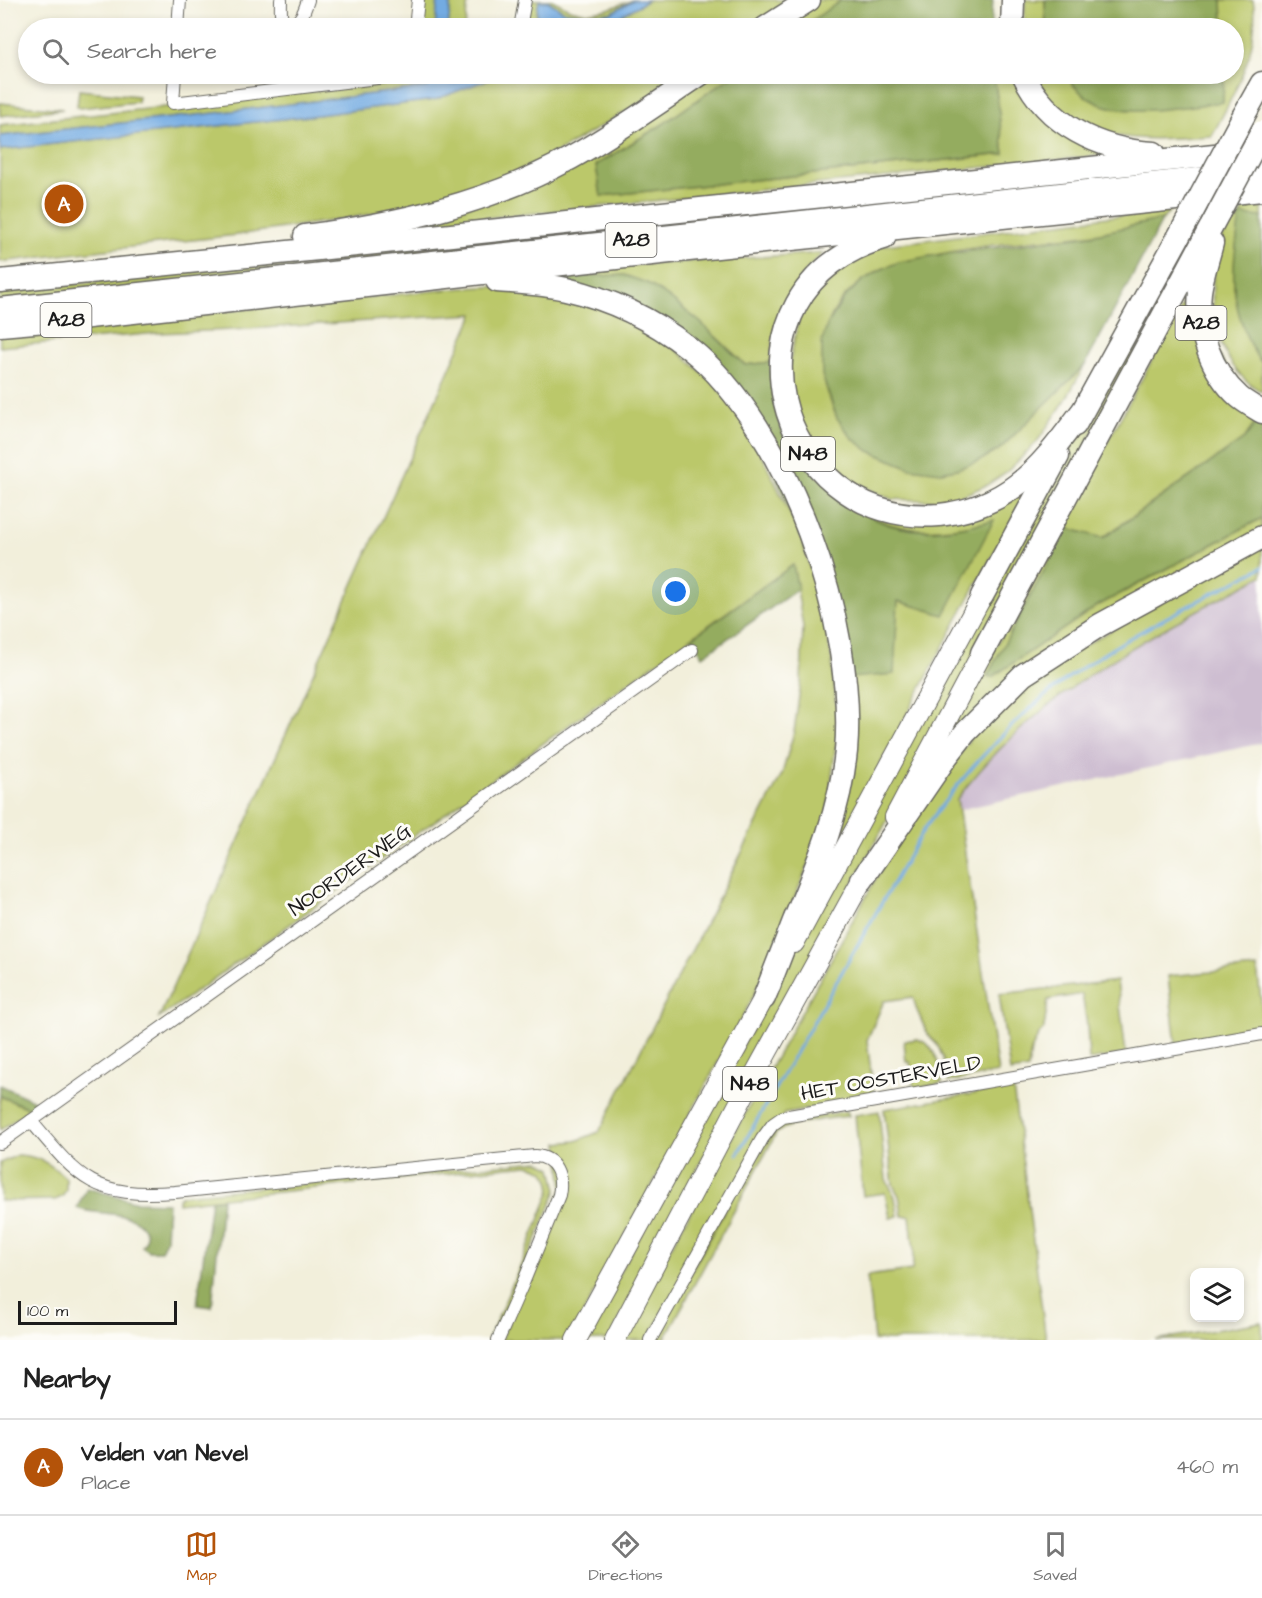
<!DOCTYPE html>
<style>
:root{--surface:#fff;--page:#f2f2f2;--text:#222;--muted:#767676;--line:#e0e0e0;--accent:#b45309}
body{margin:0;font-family:"Architects Daughter",sans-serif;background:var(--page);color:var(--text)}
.controls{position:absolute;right:18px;bottom:18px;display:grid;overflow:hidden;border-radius:12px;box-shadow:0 3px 9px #0003}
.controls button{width:54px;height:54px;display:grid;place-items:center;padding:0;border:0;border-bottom:2px solid var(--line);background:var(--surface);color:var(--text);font:30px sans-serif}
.scale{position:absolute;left:18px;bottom:15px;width:159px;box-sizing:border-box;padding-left:6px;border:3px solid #1c1c1c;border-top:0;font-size:16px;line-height:21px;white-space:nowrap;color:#1c1c1c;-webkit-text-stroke:4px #fdfcf7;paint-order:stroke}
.you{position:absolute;left:676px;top:592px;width:21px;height:21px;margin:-15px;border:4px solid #fff;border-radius:50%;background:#1a73e8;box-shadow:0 0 0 9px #1a73e833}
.badge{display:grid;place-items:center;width:39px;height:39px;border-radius:50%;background:var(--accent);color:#fff;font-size:20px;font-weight:700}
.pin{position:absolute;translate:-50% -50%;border:3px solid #fff;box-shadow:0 2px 6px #0006}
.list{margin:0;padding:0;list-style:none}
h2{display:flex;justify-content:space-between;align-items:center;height:78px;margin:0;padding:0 24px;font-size:26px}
h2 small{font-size:20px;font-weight:400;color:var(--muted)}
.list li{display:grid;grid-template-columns:39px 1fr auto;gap:18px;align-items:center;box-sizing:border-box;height:96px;padding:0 24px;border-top:2px solid var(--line)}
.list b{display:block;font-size:22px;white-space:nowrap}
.list p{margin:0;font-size:20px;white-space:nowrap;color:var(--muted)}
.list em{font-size:20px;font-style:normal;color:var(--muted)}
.icon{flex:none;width:33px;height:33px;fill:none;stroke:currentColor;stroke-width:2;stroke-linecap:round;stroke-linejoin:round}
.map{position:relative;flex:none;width:1262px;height:1340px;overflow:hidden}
.search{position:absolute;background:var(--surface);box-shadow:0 3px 9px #0003;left:18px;right:18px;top:18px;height:66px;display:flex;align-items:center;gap:15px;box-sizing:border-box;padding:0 21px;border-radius:33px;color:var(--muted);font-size:22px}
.sheet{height:174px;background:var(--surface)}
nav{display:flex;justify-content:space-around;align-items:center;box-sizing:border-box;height:84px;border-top:2px solid var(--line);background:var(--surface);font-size:16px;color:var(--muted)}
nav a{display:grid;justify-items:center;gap:3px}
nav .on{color:var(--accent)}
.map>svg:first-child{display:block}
</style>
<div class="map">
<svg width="1262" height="1340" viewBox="0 0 1262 1340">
<rect width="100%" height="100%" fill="#fdfcf7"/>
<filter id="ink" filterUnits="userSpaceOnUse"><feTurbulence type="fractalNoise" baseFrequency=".0167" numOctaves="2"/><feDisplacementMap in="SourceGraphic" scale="12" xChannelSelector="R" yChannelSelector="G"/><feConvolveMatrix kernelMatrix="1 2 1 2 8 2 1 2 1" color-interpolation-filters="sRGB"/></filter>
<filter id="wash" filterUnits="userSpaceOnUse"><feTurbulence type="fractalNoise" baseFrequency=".008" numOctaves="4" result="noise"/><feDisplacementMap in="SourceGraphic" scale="24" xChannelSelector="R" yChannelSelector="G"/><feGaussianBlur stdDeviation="1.35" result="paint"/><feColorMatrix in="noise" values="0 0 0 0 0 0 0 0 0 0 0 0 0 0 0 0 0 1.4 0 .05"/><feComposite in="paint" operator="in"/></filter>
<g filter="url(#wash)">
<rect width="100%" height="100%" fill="#f2efdb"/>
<!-- industrial -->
<polygon fill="#cebed1" points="1262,576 1262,743 958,810 957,799 966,786 1007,741 1031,719 1112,659 1154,634"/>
<!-- green -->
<g fill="#bbc86a" stroke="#6c7243" stroke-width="1.5">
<polygon points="421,0 438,0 435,28 418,28"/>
<polygon points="451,0 468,0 465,28 448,28"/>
<path d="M 528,0 L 552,0 L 570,9 L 587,13 L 608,9 L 633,0 L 611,13 L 586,15 L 565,12 L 548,1 L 540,1 C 536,11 536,18 541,28 L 523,28 Z"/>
<polygon points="648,0 795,0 752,28 600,28"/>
<polygon points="816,0 842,0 801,28 774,28"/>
<polygon points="1025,0 1045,0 1046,28 1024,28"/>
<path d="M 1222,0 L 1253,0 C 1262,47 1233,96 1212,136 C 1152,139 1099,148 1052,101 C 1045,94 1040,82 1035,74 L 1064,74 L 1076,88 L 1223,102 L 1224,74 L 1234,74 L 1234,28 L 1223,28 Z"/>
<polygon points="414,74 429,74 428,87 216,113 0,136 0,125 413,80"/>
<polygon points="502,74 685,74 637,105 547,158 490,183 427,204 344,219 237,235 0,262 0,150 310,116 434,100"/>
<polygon points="707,74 735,74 660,126 596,165 601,196 1004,154 994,74 1016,74 1114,154 377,229 474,204"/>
<polygon points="79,90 138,96 137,102 79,108 77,106"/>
<polygon points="0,103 63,109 0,116"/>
<polygon points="969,193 0,302 0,294 73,284 743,214"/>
<path d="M 1262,199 L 1262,217 L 1240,216 L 1234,287 L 1242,323 L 1257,357 L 1262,363 L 1262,392 C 1219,368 1208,314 1214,269 C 1215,259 1216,247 1221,238 C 1225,230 1233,224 1239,217 C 1243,212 1245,206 1248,201 Z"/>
<polygon points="1213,204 928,746 708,1148 609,1340 583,1340 1198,206"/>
<path d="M 1171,209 L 1163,219 C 1138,224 1113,232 1087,235 C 1028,242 968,245 911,261 C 901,264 889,265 880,270 C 817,303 811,358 837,418 L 981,460 L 1000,449 L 1085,365 L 1065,401 L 1037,442 L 1008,471 L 987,485 L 966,494 L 952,499 L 937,501 L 891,499 L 850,481 L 833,468 L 800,424 L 787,375 L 800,312 L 862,248 Z"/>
<path d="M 823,253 C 793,282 772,319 771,362 L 746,365 L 700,322 L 667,296 L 549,273 L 634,265 Z"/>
<polygon points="1198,276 1195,312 1257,421 1244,439 1102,538 987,676 992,677 1099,605 1262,518 1262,531 1079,630 920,785"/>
<polygon points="524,285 603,307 667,342 712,381 741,418 763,457 800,535 823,611 832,661 838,728 826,823 753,997 569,1340 501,1340 563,1188 558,1143 576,1141 599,1132 782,774 794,732 801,682 803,627 793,565 159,1018 474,314 232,330 158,333 0,347 0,333 463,288"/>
<path d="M 1038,473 L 963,609 L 839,842 L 829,855 L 851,678 L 898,601 L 913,604 L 974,525 C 927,533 888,533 849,502 L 925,519 Z"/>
<path d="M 1262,545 L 1262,576 C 1150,635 1034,695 957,799 L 998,1073 L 948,1082 L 943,1058 L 938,1046 L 927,1033 L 916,1008 L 913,997 L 884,1001 L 867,1040 L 874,1097 L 784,1114 L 647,1340 L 621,1340 L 638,1306 L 888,857 L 972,736 L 1051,664 Z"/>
<polygon points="1257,968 1262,1008 1262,1030 1176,1045 1168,976"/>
<polygon points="1117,981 1126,1054 1089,1060 1087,1025 1082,994 1048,1000 1044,1029 1040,1033 1031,1050 1028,1069 1010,1072 999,994"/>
<path d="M 917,1039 C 937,1044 939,1066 942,1083 L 914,1089 L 910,1062 L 906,1062 L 904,1041 Z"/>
<polygon points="1013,1087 1046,1340 874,1340 867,1276 912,1270 914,1251 910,1216 902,1216 899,1196 893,1185 884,1109"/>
<polygon points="0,1096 30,1109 0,1130"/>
<path d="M 847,1111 L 849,1116 C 832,1119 788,1121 776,1134 L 664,1340 L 654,1340 L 743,1177 L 781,1122 Z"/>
<polygon points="879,1111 886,1179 895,1197 898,1216 890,1218 885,1193 863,1196 855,1115"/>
<path d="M 18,1155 C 38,1156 51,1164 66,1178 L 66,1191 L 62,1197 L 55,1200 L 0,1201 L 0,1163 Z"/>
<path d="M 539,1161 L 552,1168 L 557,1190 L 494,1340 L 488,1340 L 520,1267 L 551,1190 C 549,1173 543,1168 527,1165 L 178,1203 L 178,1199 L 182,1195 Z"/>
<polygon points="1262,1322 1262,1340 1156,1340"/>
</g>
<!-- forest -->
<g fill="#94ac5e" stroke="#58643d" stroke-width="1.5">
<polygon points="842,0 993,0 991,28 801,28"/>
<polygon points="1045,0 1222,0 1223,28 1046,28"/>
<polygon points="735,74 994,74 1004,154 601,196 596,165 660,126"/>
<path d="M 1064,74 L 1224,74 L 1223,102 C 1186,106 1129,118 1095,102 C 1082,96 1073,84 1064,74 Z"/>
<path d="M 1240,215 L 1262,217 L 1262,363 C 1244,342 1232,298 1234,271 C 1234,252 1238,234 1240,215 Z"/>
<polygon points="1163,219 1085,365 1000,449 981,460 957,469 941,472 910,468 869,451 852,438 837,418 822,375 822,342 827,325 844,298 863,280 882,269 899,262 930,256 1091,235"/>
<path d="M 624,275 L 647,283 L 667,296 L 700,322 L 745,365 L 771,362 C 770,392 776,428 795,454 C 805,467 823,479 836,490 C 853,505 871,521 894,526 C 927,535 962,528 994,520 L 944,615 L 898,601 L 894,674 L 851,678 L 847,648 L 740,389 L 560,277 Z"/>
<polygon points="1257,421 1262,422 1262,518 1099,605 992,677 987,676 1067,528 1103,538 1244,439"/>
<polygon points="793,565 798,589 703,656 692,638"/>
<polygon points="0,1085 39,1103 30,1109 0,1096"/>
<path d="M 87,1188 L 137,1202 L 168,1203 L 166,1239 L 161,1251 L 149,1251 L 142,1246 L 146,1240 L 146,1233 C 138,1208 96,1217 77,1208 Z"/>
<polygon points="222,1199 212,1307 197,1305 211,1200"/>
</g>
<!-- water -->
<g fill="#73abe2" stroke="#48647f" stroke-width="1.5">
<polygon points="438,0 451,0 448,28 435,28"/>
<path d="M 633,0 L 648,0 L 600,28 L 541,28 C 536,19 536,11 539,1 L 548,1 L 565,12 L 586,15 L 611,13 Z"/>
<polygon points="429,74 444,74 444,79 451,84 482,74 502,74 434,100 310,116 0,150 0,136 216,113 428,87"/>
</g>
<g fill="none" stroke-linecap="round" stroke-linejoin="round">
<!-- stream -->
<path stroke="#73abe2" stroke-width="3" d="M 737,1155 L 923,831 C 961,777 1004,728 1056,687 C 1119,638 1193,605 1262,567"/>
</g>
</g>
<g filter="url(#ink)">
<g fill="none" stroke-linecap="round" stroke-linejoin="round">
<defs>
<g id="minor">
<path d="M 281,0 C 281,10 279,20 288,26 L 288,28"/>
<path d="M 288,26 C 301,23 304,12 308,0"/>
<polyline points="178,28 180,0"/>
<polyline points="415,28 418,0"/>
<polyline points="520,28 525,0"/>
<polyline points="175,74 173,103 410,74"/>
<polyline points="287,74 288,88"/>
<polyline points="31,1121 692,650"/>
<path d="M 0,1143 L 31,1121 C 80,1180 94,1198 175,1192 L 535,1156 C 556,1157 563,1176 559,1195 L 524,1281 L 498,1340"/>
<polyline points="650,1340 762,1139 773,1124 783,1117 1262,1034"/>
</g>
<g id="trunk">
<polyline points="895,817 982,653"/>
<polyline points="794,943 982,596"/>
<polyline points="576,1340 771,985"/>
<polyline points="615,1340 750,1083 869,867"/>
</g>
<g id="motorway">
<polyline points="765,28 809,0"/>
<polyline points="1012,28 1013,0"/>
<path d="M 1023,74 C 1047,125 1099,150 1154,153"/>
<polyline points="1244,115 1262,83"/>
<path d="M 305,236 C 397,224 489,203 571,158 C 616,133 658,103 701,74"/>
<path d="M 884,238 C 712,288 772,528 939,515 C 967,512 995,502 1018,484 C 1043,465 1062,438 1081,413"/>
<path d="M 1212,243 C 1208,259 1202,276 1200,292 C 1196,329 1211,372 1239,397 C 1246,403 1254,407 1262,412"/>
<polyline points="0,281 318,249 1262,150"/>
<path d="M 497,281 C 520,283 544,284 566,289 C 610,299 653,320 689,348 C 789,428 857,626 846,751 C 840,812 817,865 794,921 C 784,947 774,972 764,998"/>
<polyline points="0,309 1262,172"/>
<polyline points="0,325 80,318 679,251 1262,190"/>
<polyline points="1075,425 1190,216"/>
<polyline points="982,596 1058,456"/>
<polyline points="982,653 1219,212"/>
<polyline points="862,880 947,756 965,733 1023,675 1100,625 1262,537"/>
</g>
</defs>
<!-- minor casing -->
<use href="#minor" stroke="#67665f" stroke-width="14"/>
<!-- trunk casing -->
<use href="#trunk" stroke="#67665f" stroke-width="22"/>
<!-- motorway casing -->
<use href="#motorway" stroke="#67665f" stroke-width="25"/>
<!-- minor -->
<use href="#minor" stroke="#fff" stroke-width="12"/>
<!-- trunk -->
<use href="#trunk" stroke="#fff" stroke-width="20"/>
<!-- motorway -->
<use href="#motorway" stroke="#fff" stroke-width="22"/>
<defs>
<g id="motorway-bridge">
<polyline points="1219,212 1262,132"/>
<polyline points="1190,216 1244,115"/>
</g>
</defs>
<!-- motorway-bridge casing -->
<use href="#motorway-bridge" stroke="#67665f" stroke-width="25" stroke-linecap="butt"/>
<!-- motorway-bridge -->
<use href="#motorway-bridge" stroke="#fff" stroke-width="22"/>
</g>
</g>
<g text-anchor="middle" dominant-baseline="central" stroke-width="6" stroke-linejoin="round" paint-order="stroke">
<!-- shield labels -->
<g fill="#fdfcf7" stroke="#605f5e" stroke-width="1.5">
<rect x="605.5" y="223" width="51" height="34" rx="4.5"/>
<rect x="40.5" y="303" width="51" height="34" rx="4.5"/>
<rect x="1175.5" y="306" width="51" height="34" rx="4.5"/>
<rect x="781" y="437" width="54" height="34" rx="4.5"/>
<rect x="723" y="1067" width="54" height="34" rx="4.5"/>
</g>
<g font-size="20" font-weight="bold" fill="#1c1c1c">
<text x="631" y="240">A28</text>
<text x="66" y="320">A28</text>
<text x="1201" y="323">A28</text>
<text x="808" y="454">N48</text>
<text x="750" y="1084">N48</text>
</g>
<!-- street labels -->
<g font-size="21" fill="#1c1c1c" stroke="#fdfcf7">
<text transform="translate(350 870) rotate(-35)">NOORDERWEG</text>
<text transform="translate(891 1078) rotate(-10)">HET OOSTERVELD</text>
</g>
</g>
</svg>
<div class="controls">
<button><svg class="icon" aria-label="layers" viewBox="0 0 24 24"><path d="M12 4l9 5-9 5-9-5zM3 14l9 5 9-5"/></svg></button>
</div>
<div class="scale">100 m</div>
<div class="you"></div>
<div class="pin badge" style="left:64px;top:204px">A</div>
<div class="search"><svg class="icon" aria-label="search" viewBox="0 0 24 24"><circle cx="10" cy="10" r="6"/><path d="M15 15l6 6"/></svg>Search here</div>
</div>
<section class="sheet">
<h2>Nearby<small></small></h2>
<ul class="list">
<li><span class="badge">A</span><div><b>Velden van Nevel</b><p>Place</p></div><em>460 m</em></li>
</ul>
</section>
<nav>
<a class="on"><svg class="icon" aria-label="map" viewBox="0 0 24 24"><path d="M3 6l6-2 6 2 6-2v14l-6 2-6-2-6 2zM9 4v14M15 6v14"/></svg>Map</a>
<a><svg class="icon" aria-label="directions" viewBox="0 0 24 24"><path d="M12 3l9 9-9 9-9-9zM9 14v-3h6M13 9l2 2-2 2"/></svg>Directions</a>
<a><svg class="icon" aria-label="saved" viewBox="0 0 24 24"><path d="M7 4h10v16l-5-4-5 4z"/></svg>Saved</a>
</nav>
